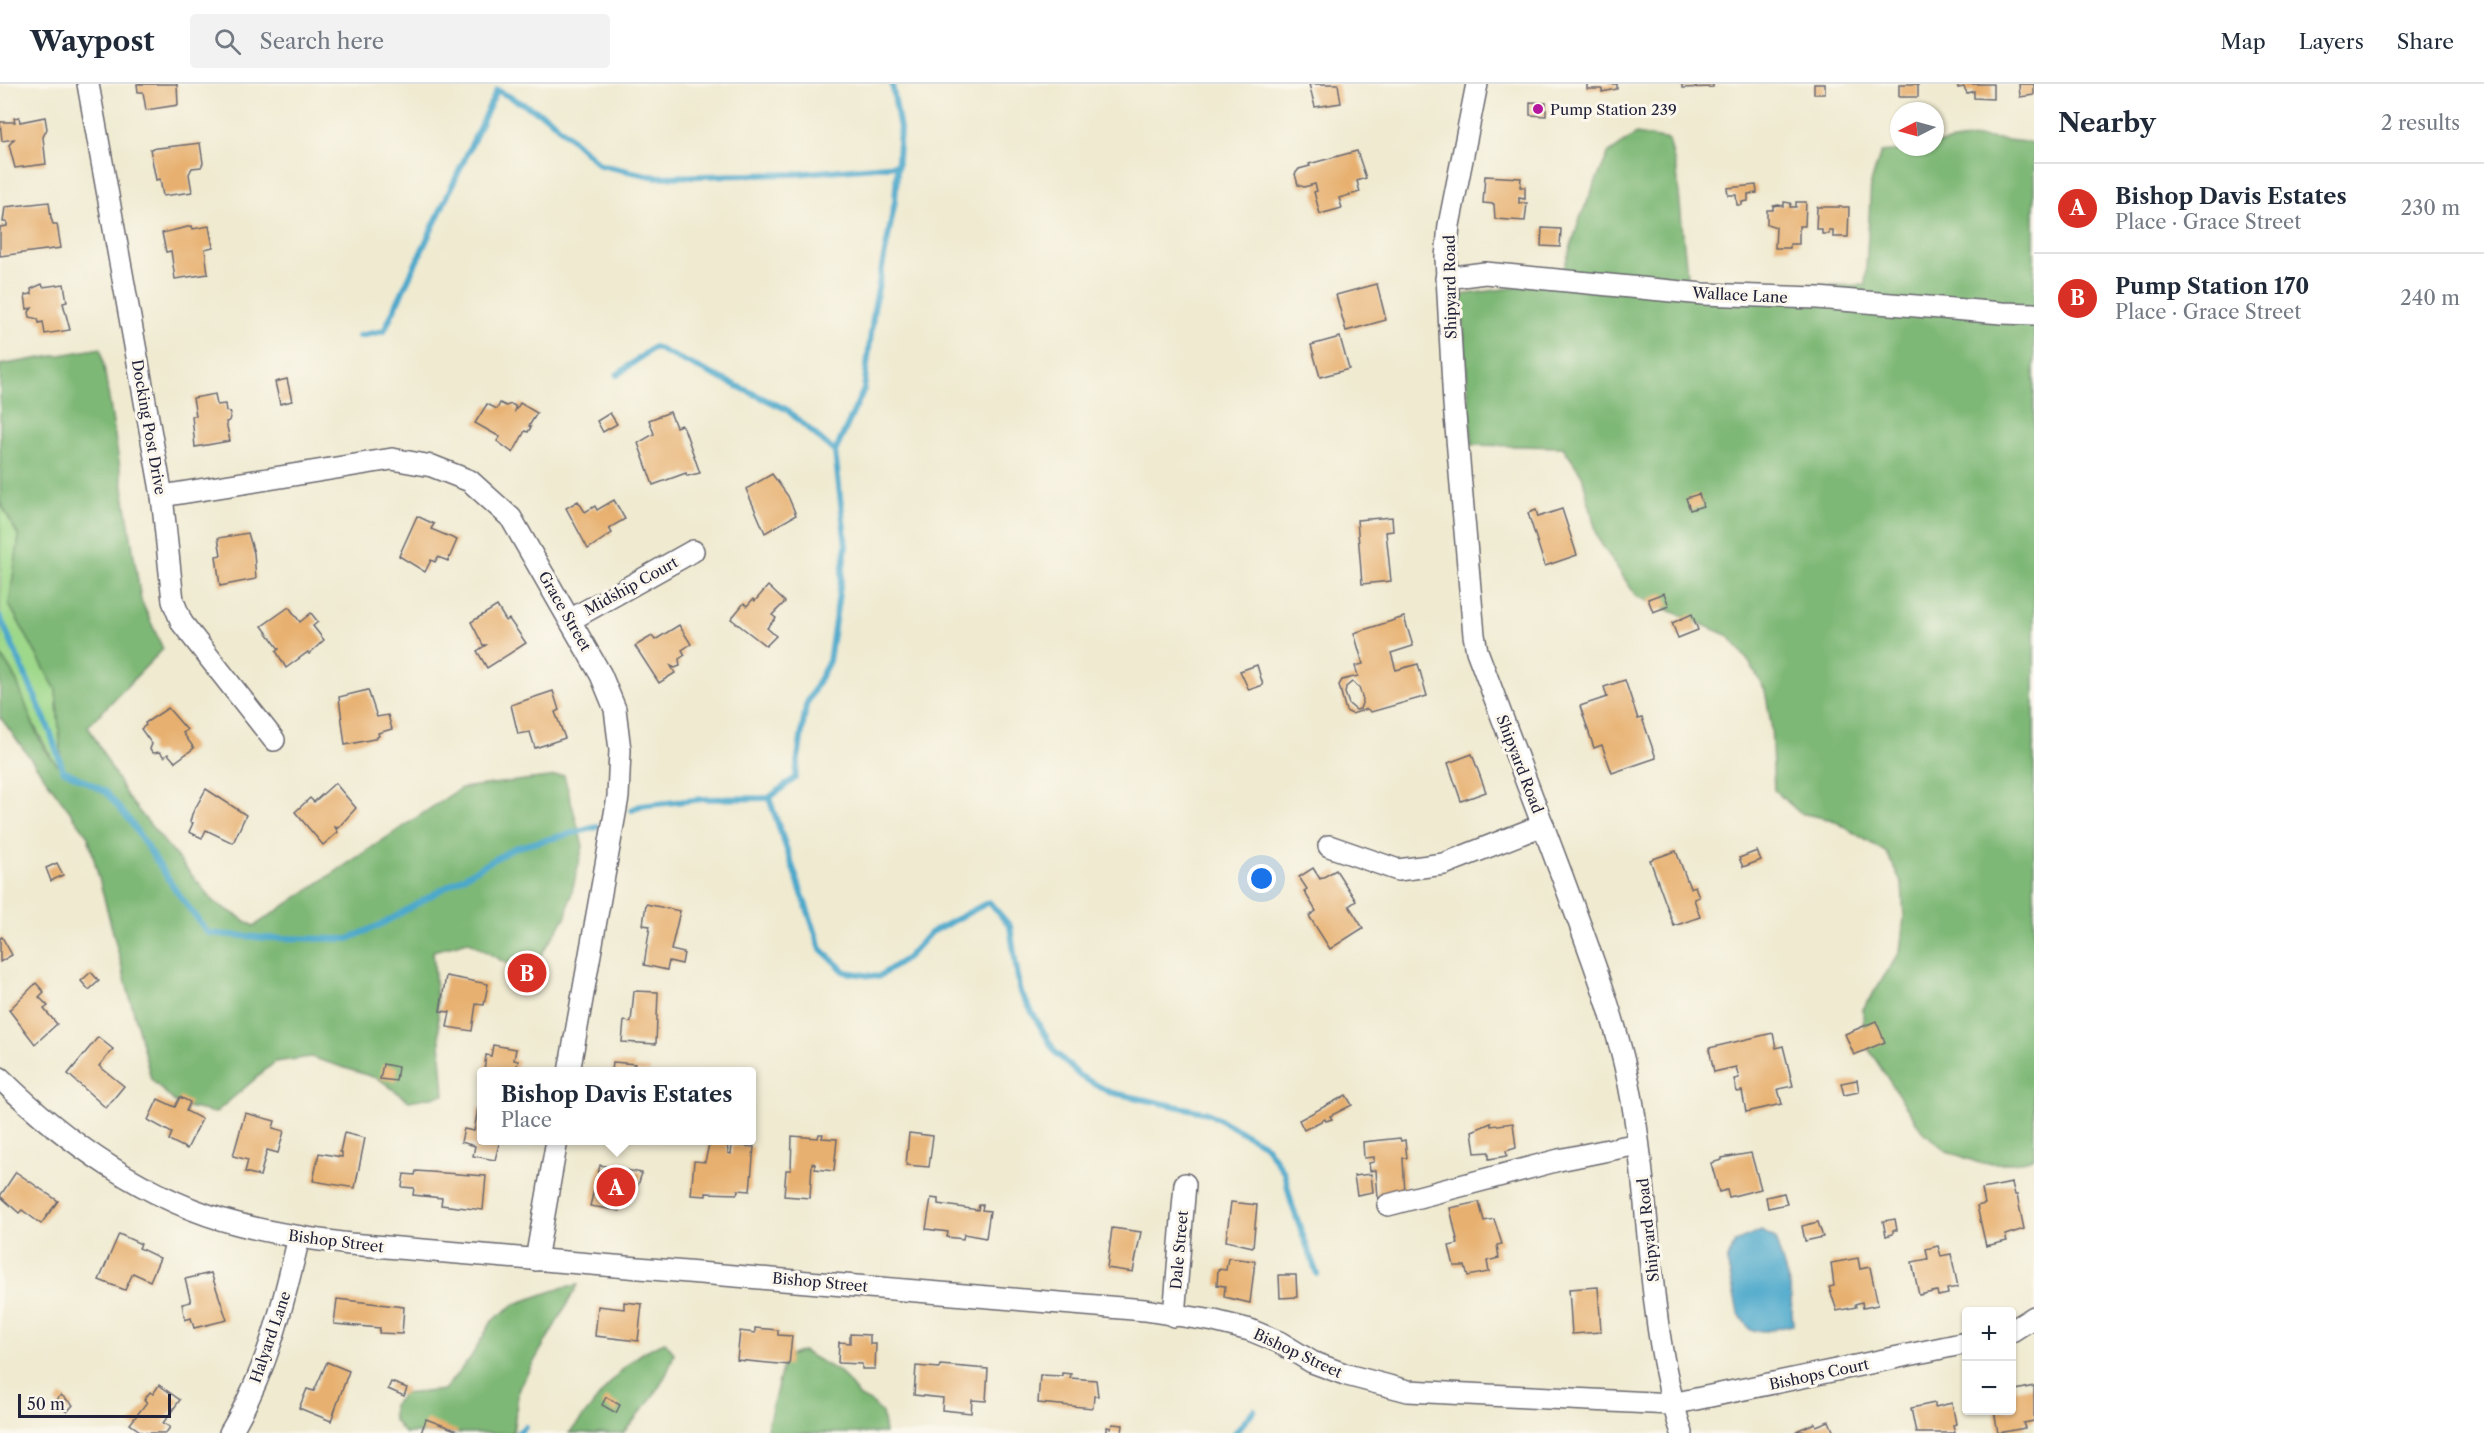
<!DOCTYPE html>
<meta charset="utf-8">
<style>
:root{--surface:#fff;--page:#f2f2f3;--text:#1f2937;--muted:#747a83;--line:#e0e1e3;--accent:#d93025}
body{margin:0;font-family:"Libre Caslon Text",serif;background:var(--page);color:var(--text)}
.controls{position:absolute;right:18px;bottom:18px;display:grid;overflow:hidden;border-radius:6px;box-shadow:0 2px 4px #0004}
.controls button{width:54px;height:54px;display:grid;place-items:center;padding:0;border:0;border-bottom:2px solid var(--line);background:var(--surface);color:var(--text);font:30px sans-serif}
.compass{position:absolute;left:1890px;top:18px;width:54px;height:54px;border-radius:50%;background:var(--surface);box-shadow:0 2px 4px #0004;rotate:264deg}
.scale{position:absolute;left:18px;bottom:15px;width:153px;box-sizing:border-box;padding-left:6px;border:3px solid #22223b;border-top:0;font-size:16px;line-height:21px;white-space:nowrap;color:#22223b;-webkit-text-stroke:4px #fbf7ec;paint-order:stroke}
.you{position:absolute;left:1262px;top:795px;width:21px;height:21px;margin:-15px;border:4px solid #fff;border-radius:50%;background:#1a73e8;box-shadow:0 0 0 9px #1a73e833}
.badge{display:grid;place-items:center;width:39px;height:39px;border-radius:50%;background:var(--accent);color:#fff;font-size:20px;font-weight:700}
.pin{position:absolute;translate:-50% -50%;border:3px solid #fff;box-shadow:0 2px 6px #0006}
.popup{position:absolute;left:477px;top:983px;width:279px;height:78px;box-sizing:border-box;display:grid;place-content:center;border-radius:6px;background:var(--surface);filter:drop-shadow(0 2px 4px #0005);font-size:20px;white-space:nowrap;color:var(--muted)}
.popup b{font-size:22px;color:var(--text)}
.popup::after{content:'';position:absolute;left:50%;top:100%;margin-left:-12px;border:12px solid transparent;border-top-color:var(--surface)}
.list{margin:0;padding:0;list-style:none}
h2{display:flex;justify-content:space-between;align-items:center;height:78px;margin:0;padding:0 24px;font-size:26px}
h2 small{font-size:20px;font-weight:400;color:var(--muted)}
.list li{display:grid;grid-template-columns:39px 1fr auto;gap:18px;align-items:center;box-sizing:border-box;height:90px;padding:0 24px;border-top:2px solid var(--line)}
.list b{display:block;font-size:22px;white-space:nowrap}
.list p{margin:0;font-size:20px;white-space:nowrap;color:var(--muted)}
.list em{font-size:20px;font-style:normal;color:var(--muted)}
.icon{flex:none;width:33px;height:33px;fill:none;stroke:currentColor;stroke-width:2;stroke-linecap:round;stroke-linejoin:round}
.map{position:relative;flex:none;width:2034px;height:1349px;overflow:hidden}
header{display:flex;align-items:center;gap:36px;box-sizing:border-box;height:84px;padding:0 30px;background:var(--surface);border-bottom:2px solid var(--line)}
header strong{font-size:28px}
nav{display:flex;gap:33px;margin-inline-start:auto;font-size:21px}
.search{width:420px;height:54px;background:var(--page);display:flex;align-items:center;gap:15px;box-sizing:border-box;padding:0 21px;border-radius:6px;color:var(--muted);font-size:22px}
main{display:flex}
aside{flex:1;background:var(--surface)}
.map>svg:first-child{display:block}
</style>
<header>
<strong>Waypost</strong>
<div class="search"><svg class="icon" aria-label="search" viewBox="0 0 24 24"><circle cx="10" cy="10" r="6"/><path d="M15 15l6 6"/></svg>Search here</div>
<nav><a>Map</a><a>Layers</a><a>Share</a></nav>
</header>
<main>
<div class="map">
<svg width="2034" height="1349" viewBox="0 0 2034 1349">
<rect width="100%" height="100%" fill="#fbf7ec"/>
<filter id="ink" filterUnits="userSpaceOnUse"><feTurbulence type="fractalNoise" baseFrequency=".0167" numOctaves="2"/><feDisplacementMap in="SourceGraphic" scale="12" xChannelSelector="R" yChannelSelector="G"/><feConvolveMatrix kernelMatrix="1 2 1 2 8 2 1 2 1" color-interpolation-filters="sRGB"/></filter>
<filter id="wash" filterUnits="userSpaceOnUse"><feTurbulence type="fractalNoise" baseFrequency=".008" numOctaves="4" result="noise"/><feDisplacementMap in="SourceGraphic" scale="24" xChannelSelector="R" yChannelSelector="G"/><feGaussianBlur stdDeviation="1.35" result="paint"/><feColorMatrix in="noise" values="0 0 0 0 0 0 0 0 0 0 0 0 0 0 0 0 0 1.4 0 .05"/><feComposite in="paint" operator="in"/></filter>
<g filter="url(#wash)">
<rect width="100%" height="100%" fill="#efead0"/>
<!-- green -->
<polygon fill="#9ed88a" stroke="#607d62" stroke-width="1.5" points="0,418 19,453 9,520 56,606 63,686 54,678 29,632 15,593 0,570"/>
<!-- forest -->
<g fill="#7eb876" stroke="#506d58" stroke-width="1.5">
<polygon points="1636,50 1669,56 1677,89 1688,202 1865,201 1871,99 1881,68 1935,63 1935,60 1980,53 2034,59 2034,1074 2014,1079 1979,1079 1947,1067 1922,1047 1864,958 1863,925 1900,868 1904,834 1902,800 1887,769 1833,736 1800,729 1774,706 1771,639 1765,606 1749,578 1729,552 1636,512 1598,455 1582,391 1563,363 1472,361 1461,211 1560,197 1580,134 1608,70"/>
<path d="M 101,264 L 141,516 L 163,565 L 88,642 L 128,714 L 214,818 L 254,842 L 461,704 L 564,691 L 583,762 L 566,832 L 528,892 L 468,857 L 433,867 L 444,1011 L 409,1017 L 379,995 L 311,973 L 275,978 L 215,1029 L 178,1021 L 151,995 L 88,752 L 0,633 L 0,570 C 5,578 11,585 15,594 C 29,624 36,663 62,685 L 56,606 L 9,520 L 19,453 L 0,418 L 0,281 Z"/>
<polygon points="578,1201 519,1304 513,1349 404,1349 393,1335 393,1321 403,1310 444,1306 471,1273 492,1237 515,1220 564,1203"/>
<path d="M 665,1258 L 674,1269 C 667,1299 643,1326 623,1349 L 569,1349 C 600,1317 620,1273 665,1258 Z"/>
<polygon points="802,1267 841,1289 860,1313 872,1319 882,1329 885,1349 766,1349 782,1284 789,1272"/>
</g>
<!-- water -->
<polygon fill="#4ca8cb" stroke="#376583" stroke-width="1.5" points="1761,1147 1775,1154 1790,1203 1793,1241 1766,1247 1750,1246 1738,1229 1727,1177 1735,1158"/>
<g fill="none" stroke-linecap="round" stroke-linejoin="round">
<!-- stream -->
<g stroke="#4ca8cb" stroke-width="6">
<polyline points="359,252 384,247 497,6 549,34 600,81 656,93 795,90 898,81"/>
<polyline points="617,291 654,263 786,325 835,368"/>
<polyline points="0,533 50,647 63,686 106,708 130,737 177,808 208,849 266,854 348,855 382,840 514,764 597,743"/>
<polyline points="769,714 821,865 845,888 878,893 907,874 930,849 989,818 1010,842 1020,907 1055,968 1080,992 1109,1008 1208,1029 1265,1061 1284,1088 1292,1121 1317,1190"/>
<polyline points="632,726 640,722 703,715 769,714 795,694 806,621 829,577 846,462 835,368 864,305 874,225 895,117 900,45 892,0"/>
<polyline points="518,1349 525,1343"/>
<polyline points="1235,1349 1254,1326"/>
</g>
</g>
<g id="blocks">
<!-- building -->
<g fill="#e7b070" fill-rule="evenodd">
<polygon points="137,0 177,0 178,21 146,26 143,8 138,8"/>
<polygon points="1309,0 1338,0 1341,19 1315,23"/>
<polygon points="1587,0 1617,0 1617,5 1602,8 1602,5 1587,5"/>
<polygon points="1682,0 1713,0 1713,3 1682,4"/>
<rect x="1814" y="0" width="11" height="10"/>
<rect x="1899" y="0" width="19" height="13"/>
<polygon points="1958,0 1993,0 1993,15 1974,14 1974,7 1967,9 1964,3 1958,4"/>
<polygon points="2019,0 2034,0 2034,11 2020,13"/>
<polygon points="1530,18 1546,19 1546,32 1530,31"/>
<polygon points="19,33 20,38 45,33 47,45 43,53 46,80 15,84 9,61 14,55 2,57 0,38 15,38 14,34"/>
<polygon points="200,59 203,79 201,83 192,84 189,90 192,108 163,112 160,95 156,96 150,65"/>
<polygon points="1357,67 1366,94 1357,97 1360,108 1339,114 1342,124 1320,130 1314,108 1317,107 1315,100 1304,103 1298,101 1295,90 1299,85 1310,82 1309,80"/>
<polygon points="1485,92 1521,94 1520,103 1525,103 1525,115 1519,114 1519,119 1527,119 1525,137 1495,135 1494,120 1483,119"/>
<polygon points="1756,101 1757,109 1748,110 1748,117 1742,118 1742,121 1737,121 1736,111 1728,111 1727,104"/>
<polygon points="49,118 51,134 53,140 57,140 61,164 0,172 0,143 7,142 7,138 3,138 5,123"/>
<polygon points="1784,118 1791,119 1790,123 1796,123 1796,118 1806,118 1805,142 1799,142 1799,160 1790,160 1790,164 1775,164 1776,143 1767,140 1767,126 1773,126 1773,122 1778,121 1784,122"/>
<polygon points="1817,123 1849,123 1848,153 1833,153 1833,146 1829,146 1829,150 1822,150 1822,145 1816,145"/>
<polygon points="192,142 193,145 209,142 213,163 205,165 208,190 175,195 171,167 166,168 162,149"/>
<polygon points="1542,144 1561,145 1560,163 1541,162"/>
<polygon points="42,200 43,203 64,200 67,218 63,219 70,246 45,250 43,238 39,239 38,235 30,233 29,228 32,224 27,225 25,211 32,210 31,205"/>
<polygon points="1377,200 1386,236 1346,247 1336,211"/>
<polygon points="1340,253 1349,285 1320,293 1311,261"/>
<polygon points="287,295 292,317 280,320 275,298"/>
<polygon points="215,310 217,321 225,320 226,327 231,329 229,337 226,338 230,357 195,363 192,332 196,332 193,314"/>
<polygon points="500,319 506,322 511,320 515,322 515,327 520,319 537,329 529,342 531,343 528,348 525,347 513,369 497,357 500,353 475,339 487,320 497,325"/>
<polygon points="670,328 676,343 681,341 684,344 700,389 687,392 686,389 653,401 638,359 654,350 649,336"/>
<polygon points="610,329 617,340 603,348 597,337"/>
<polygon points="772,390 788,412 796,431 765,449 746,405"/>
<polygon points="1699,410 1703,422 1690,426 1686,414"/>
<polygon points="614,416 625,435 609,444 612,449 588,465 566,424 578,417 585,428 595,422 597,426"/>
<polygon points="1562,425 1577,471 1545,482 1528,429 1536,426 1538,433"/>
<polygon points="417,432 434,440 431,445 457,456 448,477 438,473 435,478 431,476 425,488 399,472"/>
<polygon points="1392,433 1393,447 1386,448 1391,497 1362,500 1357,436"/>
<polygon points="248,449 254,469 256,495 220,502 216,472 221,471 218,454"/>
<polygon points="768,502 785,518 772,531 776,534 767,544 776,552 766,562 731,535 744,519 747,522 753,515 755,517"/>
<polygon points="1664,509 1669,522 1653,528 1648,515"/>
<polygon points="497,522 506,537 509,535 526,559 487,584 477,567 486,561 483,561 471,538"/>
<polygon points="289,523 300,538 311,529 318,538 313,542 324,556 309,570 308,568 286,584 276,567 279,565 262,542"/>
<polygon points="1692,530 1698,546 1678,554 1672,539"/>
<path d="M 1404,533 L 1413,562 L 1391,569 L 1396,586 L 1418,580 L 1427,612 L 1371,628 L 1367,625 L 1352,630 L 1346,627 L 1339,601 L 1342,596 L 1358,592 L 1355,582 L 1363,580 L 1354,549 ZM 1352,598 L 1359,603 L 1363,616 L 1360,625 L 1356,626 L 1349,620 L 1345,609 L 1346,603 Z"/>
<polygon points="679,541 691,560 682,566 685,571 679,575 680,582 675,584 671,582 675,589 659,599 635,562 652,552 655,556"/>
<polygon points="1257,581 1263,601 1249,606 1240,587"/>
<polygon points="1625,596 1638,635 1642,634 1656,674 1612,689 1602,661 1594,664 1580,622 1607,613 1604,603"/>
<polygon points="368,606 377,633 388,631 392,645 378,649 379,652 374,655 345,661 339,613"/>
<polygon points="553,607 559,626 555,628 565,654 535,664 530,648 518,650 511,621"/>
<polygon points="168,624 187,646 183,649 194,664 175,678 168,670 164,673 160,668 153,669 150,665 152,660 141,645 146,641 145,639"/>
<polygon points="1472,670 1486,708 1461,717 1448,679"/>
<polygon points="335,699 356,724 338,744 335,743 338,748 323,761 295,728 310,714 314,718"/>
<polygon points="206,705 246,731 233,759 206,746 202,754 189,748 193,739 190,738 192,730"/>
<polygon points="1676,767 1690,804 1695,802 1699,813 1694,815 1700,833 1674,842 1650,776"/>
<polygon points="1757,767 1761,776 1743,783 1739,774"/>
<polygon points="57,779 63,791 51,797 46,784"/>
<polygon points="1313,784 1320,795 1336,786 1356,817 1349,822 1363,844 1330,865 1309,832 1316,827 1304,807 1307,805 1299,793"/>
<polygon points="646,820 680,827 671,866 684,869 682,880 669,877 667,886 644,881 650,842 643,841"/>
<polygon points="2,853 12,871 0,878 0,854"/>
<polygon points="521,881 536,884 533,897 519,894"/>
<polygon points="91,888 99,897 89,906 81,897"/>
<polygon points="446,892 488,900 484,921 476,920 472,947 447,943 450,928 440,927"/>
<polygon points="36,899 44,908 39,913 48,922 44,925 57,940 35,960 9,926"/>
<polygon points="634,907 658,908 656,960 622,958 624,937 631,938"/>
<polygon points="1876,937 1885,958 1854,971 1845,950"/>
<polygon points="1773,949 1776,964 1783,962 1793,1002 1778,1005 1782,1020 1746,1028 1742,1007 1737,1008 1734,995 1739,994 1736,983 1714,988 1709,964"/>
<polygon points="98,953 113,965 99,982 124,1002 106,1024 68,990"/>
<polygon points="493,961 516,965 514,976 518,977 516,988 484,988 486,971 491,972"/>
<polygon points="613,978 635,980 634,984 650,985 650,988 612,988"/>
<polygon points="383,980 398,983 396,997 380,995"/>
<polygon points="1857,996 1859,1008 1844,1011 1841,999"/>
<polygon points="1346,1011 1352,1021 1330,1032 1332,1035 1326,1037 1325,1035 1304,1046 1299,1036"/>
<polygon points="180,1013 190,1018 186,1027 202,1035 187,1065 169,1056 172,1049 148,1036 158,1015 175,1023"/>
<polygon points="478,1024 481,1024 481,1056 500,1056 495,1076 473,1072 475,1062 461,1058 464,1045 474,1047"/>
<polygon points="245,1029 275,1037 273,1044 284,1047 278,1069 267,1066 260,1092 245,1088 248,1076 233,1072"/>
<polygon points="1491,1039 1491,1042 1513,1039 1516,1064 1506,1067 1507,1072 1489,1075 1489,1068 1475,1069 1472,1047"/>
<polygon points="344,1049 365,1054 355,1104 313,1097 319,1069 342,1073 342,1068 340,1068"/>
<polygon points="909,1049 933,1052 929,1083 906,1081"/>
<polygon points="819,1050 823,1050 822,1054 837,1055 834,1087 815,1085 815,1080 812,1079 810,1114 784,1112 786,1086 791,1086 792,1052 818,1054"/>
<polygon points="1400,1054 1401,1057 1405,1056 1407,1074 1403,1074 1405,1110 1378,1114 1376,1086 1370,1087 1369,1079 1374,1078 1374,1073 1364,1074 1363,1058"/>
<polygon points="710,1056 727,1056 728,1069 731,1070 732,1061 754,1063 750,1107 738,1106 737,1110 706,1109 706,1112 691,1111 694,1077 705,1078"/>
<polygon points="1751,1069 1761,1105 1729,1113 1727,1106 1719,1108 1711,1079 1722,1076 1722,1074"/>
<polygon points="600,1081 642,1089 636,1107 623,1106 620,1127 590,1122"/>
<polygon points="416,1087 486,1092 483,1126 441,1121 442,1114 413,1111 414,1104 402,1103 404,1090 415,1091"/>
<polygon points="16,1088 58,1117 41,1140 22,1126 19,1129 0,1112"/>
<polygon points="1371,1090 1373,1108 1357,1111 1354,1092"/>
<polygon points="2012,1099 2015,1111 2017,1111 2024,1145 2005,1151 2007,1157 1986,1162 1977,1122 1985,1120 1982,1105"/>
<polygon points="1784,1109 1787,1120 1768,1124 1766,1113"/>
<polygon points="931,1114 938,1115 938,1120 978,1126 979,1121 983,1121 982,1126 990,1127 986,1154 964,1150 963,1155 947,1153 948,1148 926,1145"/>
<polygon points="1231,1118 1257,1121 1253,1163 1226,1157"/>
<polygon points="1479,1118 1484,1137 1494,1135 1502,1160 1497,1161 1499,1174 1487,1177 1489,1188 1468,1192 1465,1182 1454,1182 1449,1162 1458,1160 1450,1124"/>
<polygon points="1895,1135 1897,1146 1893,1146 1893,1150 1886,1152 1883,1137"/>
<polygon points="1818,1138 1823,1153 1805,1157 1802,1142"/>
<polygon points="1112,1144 1141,1148 1133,1188 1107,1184"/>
<polygon points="119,1150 141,1160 139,1164 160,1174 150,1197 133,1189 125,1206 99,1196"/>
<polygon points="1938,1162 1941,1172 1951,1170 1958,1203 1947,1205 1948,1210 1938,1212 1937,1207 1919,1211 1912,1178 1928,1175 1926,1165"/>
<polygon points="1228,1174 1255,1177 1250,1219 1224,1213 1225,1202 1217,1201 1218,1185 1226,1186"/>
<polygon points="1858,1174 1860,1185 1870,1183 1878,1221 1863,1224 1862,1218 1855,1220 1856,1223 1837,1227 1829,1203 1834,1202 1831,1179"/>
<polygon points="211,1189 227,1236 194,1244 191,1234 185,1236 182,1220 191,1218 185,1195"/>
<polygon points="1279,1191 1296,1191 1297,1213 1280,1214"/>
<polygon points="1598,1203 1601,1248 1572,1250 1569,1205"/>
<polygon points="337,1215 404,1223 402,1250 379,1249 380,1244 334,1240"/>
<polygon points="624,1218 642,1220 638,1257 595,1252 598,1222 624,1225"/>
<polygon points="755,1244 778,1246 778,1251 792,1252 789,1281 737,1276 740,1247 755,1249"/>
<polygon points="850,1250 870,1251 870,1260 876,1260 875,1285 862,1285 862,1280 838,1279 839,1258 850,1259"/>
<polygon points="327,1278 349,1287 331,1337 299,1324 307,1305 314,1307"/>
<polygon points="940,1281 988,1285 986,1317 972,1316 971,1329 942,1326 943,1314 914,1311 916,1282 939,1284"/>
<polygon points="1062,1289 1071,1290 1070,1294 1096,1296 1098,1312 1094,1312 1093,1324 1038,1319 1040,1291 1062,1292"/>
<polygon points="391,1298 407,1304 404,1312 388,1305"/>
<polygon points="2015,1300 2016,1306 2034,1302 2034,1337 2023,1339 2025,1344 1998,1349 1994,1326 2012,1326 2012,1301"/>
<polygon points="159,1301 180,1316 163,1339 170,1343 166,1349 143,1349 130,1340 147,1318 144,1316 150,1308 153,1310"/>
<polygon points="61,1311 73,1321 67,1328 55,1318"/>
<polygon points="606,1313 620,1321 616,1329 602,1321"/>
<polygon points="1935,1319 1935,1323 1952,1319 1956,1340 1953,1341 1955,1349 1916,1349 1911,1324"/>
<polygon points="426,1335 458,1347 457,1349 421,1349"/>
<polygon points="1829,1337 1834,1349 1796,1347 1815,1339 1816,1342"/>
<polygon points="1112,1340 1123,1341 1122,1349 1107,1348 1107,1343 1111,1344"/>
</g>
</g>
</g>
<g filter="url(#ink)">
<use href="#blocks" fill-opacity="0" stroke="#6a686f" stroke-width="1.5"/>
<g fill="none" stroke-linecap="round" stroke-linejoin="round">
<defs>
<g id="minor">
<polyline points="88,0 162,412 173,517 182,539 274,656"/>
<path d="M 1477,0 L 1449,141 L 1446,174 L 1454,320 L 1474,551 L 1477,567 C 1505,642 1534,717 1562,792 C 1587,860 1614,928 1629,1000 C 1652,1115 1645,1237 1682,1349"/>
<polyline points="1446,194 1485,189 1703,210 1817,214 2002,229 2034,230"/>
<polyline points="162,412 392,375 432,382 470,397 511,434 601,591 615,625 620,666 618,713 569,988"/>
<polyline points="570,536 693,467"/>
<polyline points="1329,762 1398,786 1444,780 1543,741"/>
<path d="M 0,994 C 64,1057 149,1118 238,1140 C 275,1150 312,1155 350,1160 L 1145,1226 L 1214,1237 L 1250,1246 L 1279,1258 L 1312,1278 L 1347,1291 L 1408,1307 L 1672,1320 L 1966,1259"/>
<polyline points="1388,1121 1559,1076 1638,1060"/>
<polyline points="536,1176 557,1056"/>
<polyline points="1174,1232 1185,1100"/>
<polyline points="2012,1247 2034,1233"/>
<path d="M 230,1349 C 267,1288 283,1221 299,1153"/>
</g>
</defs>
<!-- minor casing -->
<use href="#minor" stroke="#6a686f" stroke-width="24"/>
<!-- minor -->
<use href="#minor" stroke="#fff" stroke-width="21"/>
</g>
</g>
<!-- markers -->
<circle fill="#b5179e" stroke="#fbf7ec" stroke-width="2" cx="1538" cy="25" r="6"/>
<g text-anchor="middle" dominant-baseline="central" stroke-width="6" stroke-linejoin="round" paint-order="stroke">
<!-- poi labels -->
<g font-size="15" fill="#22223b" stroke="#fbf7ec" text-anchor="start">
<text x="1550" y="25">Pump Station 239</text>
</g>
<!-- street labels -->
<g font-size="15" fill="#22223b" stroke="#fbf7ec">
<text transform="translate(1450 203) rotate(-91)">Shipyard Road</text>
<text transform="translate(1740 211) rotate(3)">Wallace Lane</text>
<text transform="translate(149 343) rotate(80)">Docking Post Drive</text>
<text transform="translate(631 502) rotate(-29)">Midship Court</text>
<text transform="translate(565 527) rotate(60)">Grace Street</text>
<text transform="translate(1520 680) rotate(69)">Shipyard Road</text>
<text transform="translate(1648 1146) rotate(-96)">Shipyard Road</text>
<text transform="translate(336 1157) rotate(7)">Bishop Street</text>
<text transform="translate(1179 1166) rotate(-85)">Dale Street</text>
<text transform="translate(820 1198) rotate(5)">Bishop Street</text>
<text transform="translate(270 1253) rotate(-71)">Halyard Lane</text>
<text transform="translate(1298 1269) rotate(25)">Bishop Street</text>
<text transform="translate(1819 1290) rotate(-12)">Bishops Court</text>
</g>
</g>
</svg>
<div class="controls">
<button>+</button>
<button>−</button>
</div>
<svg class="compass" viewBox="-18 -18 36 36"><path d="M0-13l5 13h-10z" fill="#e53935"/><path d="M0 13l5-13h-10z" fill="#747a83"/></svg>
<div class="scale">50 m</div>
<div class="you"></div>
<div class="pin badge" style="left:616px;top:1103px">A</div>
<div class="popup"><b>Bishop Davis Estates</b>Place</div>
<div class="pin badge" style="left:527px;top:889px">B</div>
</div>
<aside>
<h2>Nearby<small>2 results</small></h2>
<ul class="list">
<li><span class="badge">A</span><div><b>Bishop Davis Estates</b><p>Place · Grace Street</p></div><em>230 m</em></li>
<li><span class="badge">B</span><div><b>Pump Station 170</b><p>Place · Grace Street</p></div><em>240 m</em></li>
</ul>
</aside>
</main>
